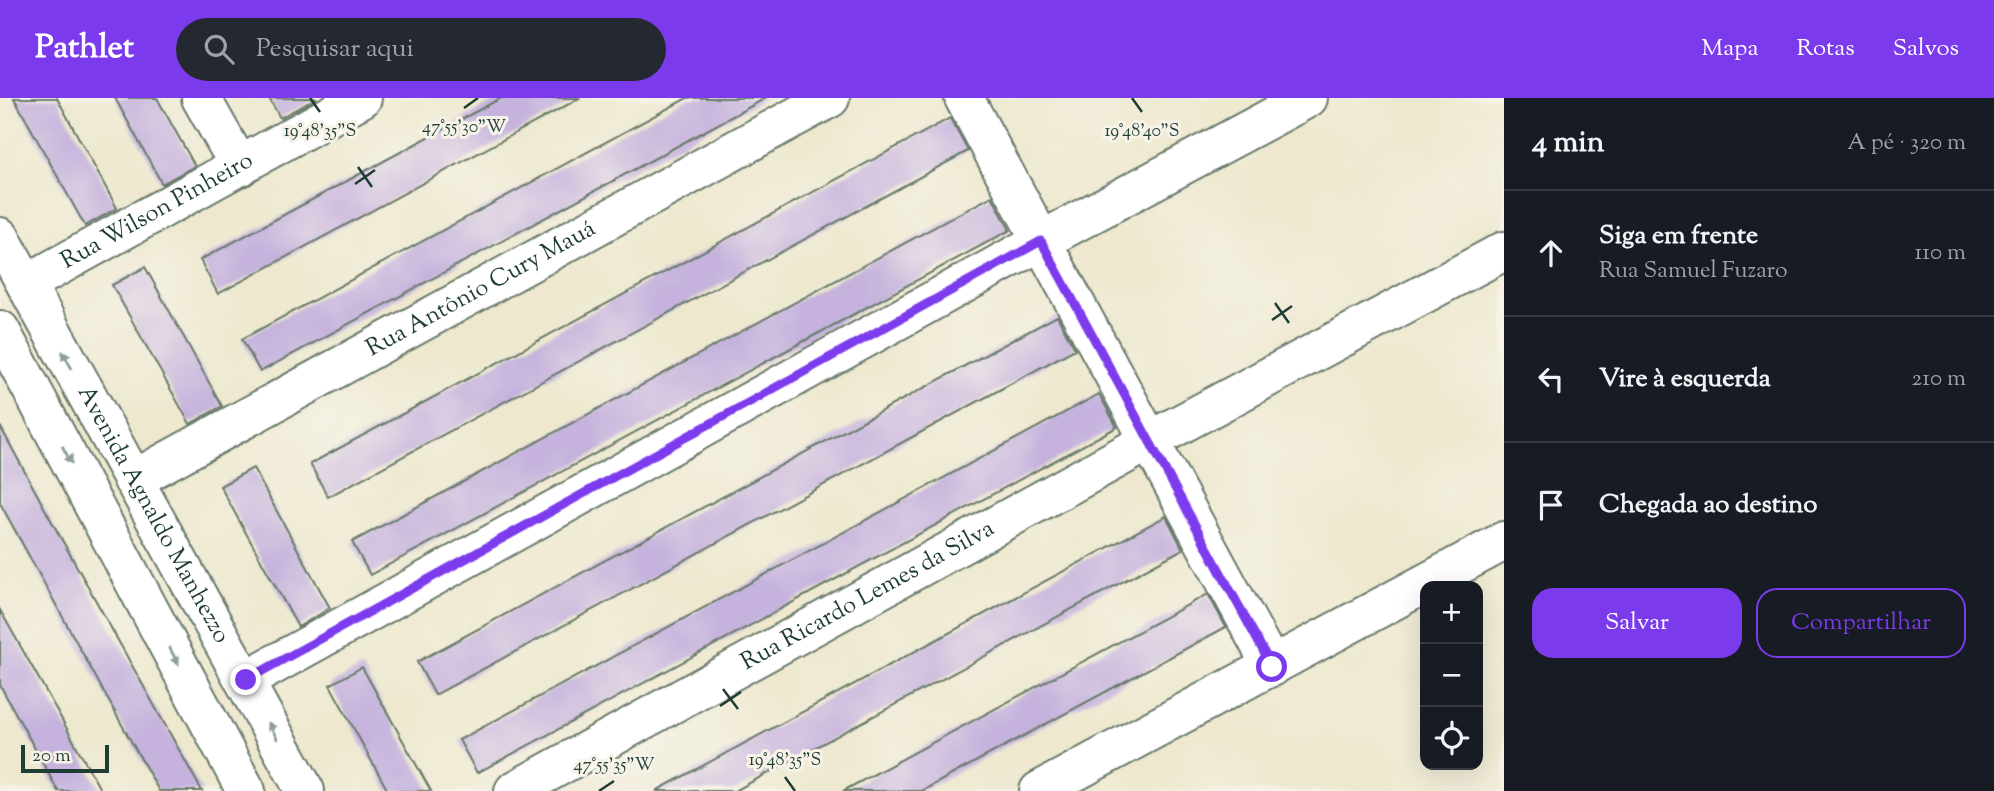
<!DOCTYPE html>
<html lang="pt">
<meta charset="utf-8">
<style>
:root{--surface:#171b24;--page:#242831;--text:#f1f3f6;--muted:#9ea1a6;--line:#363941;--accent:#7c3aed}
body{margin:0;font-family:"Sorts Mill Goudy",serif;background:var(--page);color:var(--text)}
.controls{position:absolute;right:21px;bottom:21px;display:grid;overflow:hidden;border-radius:14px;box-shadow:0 7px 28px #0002}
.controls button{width:63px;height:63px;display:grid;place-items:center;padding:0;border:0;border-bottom:2px solid var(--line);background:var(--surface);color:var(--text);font:35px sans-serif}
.scale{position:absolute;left:21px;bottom:18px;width:88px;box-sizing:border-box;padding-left:7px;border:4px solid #1f3d34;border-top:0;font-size:19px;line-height:24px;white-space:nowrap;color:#1f3d34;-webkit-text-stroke:5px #f7f3e8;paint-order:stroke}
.stop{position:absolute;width:21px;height:21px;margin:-16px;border:5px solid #7c3aed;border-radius:50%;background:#fff}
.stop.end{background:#7c3aed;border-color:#fff;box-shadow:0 2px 7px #0008}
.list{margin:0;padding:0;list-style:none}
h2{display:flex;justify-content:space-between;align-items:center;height:91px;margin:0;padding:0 28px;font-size:30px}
h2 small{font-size:23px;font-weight:400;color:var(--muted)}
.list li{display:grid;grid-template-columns:46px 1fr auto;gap:21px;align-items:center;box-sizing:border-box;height:126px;padding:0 28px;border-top:2px solid var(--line)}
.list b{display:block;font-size:26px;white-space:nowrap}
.list p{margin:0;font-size:23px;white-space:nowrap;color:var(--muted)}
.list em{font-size:23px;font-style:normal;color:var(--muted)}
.actions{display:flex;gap:14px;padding:21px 28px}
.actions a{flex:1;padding:16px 0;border:2px solid var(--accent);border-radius:21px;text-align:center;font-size:24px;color:var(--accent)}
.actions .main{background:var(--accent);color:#fff}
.icon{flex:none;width:38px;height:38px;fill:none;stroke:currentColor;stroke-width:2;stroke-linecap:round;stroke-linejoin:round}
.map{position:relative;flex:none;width:1504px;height:693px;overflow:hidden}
header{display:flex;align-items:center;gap:42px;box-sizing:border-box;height:98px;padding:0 35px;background:var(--accent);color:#fff}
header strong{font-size:33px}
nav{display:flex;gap:38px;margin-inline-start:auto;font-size:24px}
.search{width:490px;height:63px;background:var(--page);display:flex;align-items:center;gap:18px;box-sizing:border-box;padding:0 24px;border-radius:38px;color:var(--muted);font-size:26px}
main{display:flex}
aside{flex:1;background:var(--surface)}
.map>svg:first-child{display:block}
</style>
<header>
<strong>Pathlet</strong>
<div class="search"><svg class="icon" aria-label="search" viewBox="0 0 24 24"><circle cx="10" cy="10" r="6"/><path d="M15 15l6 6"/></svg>Pesquisar aqui</div>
<nav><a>Mapa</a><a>Rotas</a><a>Salvos</a></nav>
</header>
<main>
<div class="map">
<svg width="1504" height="693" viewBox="0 0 1504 693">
<rect width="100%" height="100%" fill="#f7f3e8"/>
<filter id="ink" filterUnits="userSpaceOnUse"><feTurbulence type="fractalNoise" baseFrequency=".0143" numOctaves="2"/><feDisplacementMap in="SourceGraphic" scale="14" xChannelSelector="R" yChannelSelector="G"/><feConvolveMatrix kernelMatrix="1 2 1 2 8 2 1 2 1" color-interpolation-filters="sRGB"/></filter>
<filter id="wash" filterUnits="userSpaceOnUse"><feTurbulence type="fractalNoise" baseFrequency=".00686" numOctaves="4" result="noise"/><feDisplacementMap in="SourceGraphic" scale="28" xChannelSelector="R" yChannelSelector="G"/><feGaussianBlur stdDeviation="1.57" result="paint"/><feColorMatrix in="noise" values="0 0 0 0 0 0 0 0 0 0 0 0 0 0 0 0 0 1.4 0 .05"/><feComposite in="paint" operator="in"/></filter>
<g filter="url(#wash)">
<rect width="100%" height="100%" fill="#ede8ce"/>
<g id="blocks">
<!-- building -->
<g fill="#c5b2dd">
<polygon points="14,0 57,0 117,110 85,128"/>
<polygon points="115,0 157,0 195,68 162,86"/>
<polygon points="269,0 317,0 280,20"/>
<polygon points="501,0 580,0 218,196 200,162"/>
<polygon points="687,0 766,0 260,274 242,241"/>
<polygon points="950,20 968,53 328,399 310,366"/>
<polygon points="992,98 1010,132 370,477 352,444"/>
<polygon points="145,169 222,308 190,326 112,187"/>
<polygon points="1057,218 1075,251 435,597 417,564"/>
<polygon points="1099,296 1117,329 477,675 459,642"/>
<polygon points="0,328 52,424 202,693 159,693 122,627 0,405"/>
<polygon points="253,370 330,510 298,529 220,388"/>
<polygon points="1166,418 1183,451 757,681 735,693 656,693"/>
<polygon points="1208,496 1226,529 953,676 922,693 843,693"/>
<polygon points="0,512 61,620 101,693 58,693 28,638 0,587"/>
<polygon points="362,569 407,650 431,693 388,693 330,587"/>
</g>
</g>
</g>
<g filter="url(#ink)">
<use href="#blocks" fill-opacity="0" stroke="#67796a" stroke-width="2"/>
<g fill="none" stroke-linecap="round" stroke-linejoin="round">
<defs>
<g id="minor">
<polyline points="201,0 240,69"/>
<polyline points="964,0 1272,569"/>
<path id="s1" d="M 0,139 L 305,693"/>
<path id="s2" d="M 26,186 L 362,0"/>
<polyline points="0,232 246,693"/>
<path id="s3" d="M 133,382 L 830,0"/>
<polyline points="246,582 1041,143 1308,0"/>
<path id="s4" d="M 514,693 L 1149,343 L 1504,153"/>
<polyline points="1039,693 1504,443"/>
</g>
</defs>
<!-- minor casing -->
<use href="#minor" stroke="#67796a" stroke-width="42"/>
<!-- minor -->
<use href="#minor" stroke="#fff" stroke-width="38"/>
</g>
<!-- one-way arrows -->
<defs><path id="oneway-solid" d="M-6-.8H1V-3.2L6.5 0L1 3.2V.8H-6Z" transform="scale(1.75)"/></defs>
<g fill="#8f9e9a">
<use href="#oneway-solid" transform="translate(67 262) rotate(-119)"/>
<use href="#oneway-solid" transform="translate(67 357) rotate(62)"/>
<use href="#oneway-solid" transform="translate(174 558) rotate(62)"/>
<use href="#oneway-solid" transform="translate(273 633) rotate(-118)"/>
</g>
</g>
<g fill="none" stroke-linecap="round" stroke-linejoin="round" filter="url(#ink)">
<!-- route -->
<polyline stroke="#7c3aed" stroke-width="9" points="246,582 1041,143 1272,569"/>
</g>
<!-- ticks -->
<path fill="none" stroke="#1f3d34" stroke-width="2.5" d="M 310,0 L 320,14M 1132,0 L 1142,14M 464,10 L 478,0M 358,69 L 372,89M 355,86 L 375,72M 1275,205 L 1289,225M 1272,222 L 1292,208M 723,591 L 738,611M 720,608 L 741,594M 785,679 L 795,693M 599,693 L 614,683"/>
<g text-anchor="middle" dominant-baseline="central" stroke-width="6" stroke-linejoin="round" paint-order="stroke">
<!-- street labels -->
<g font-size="24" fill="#1f3d34" stroke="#f7f3e8">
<text stroke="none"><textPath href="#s2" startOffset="150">Rua Wilson Pinheiro</textPath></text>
<text stroke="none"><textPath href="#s3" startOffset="397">Rua Antônio Cury Mauá</textPath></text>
<text stroke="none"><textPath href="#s1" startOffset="317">Avenida Agnaldo Manhezzo</textPath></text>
<text stroke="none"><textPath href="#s4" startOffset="404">Rua Ricardo Lemes da Silva</textPath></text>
</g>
</g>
<g font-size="18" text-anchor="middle" fill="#1f3d34" stroke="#f7f3e8" stroke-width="6" stroke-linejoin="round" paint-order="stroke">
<text x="464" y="34">47°55'30"W</text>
<text x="320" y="38">19°48'35"S</text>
<text x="1142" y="38">19°48'40"S</text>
<text x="785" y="667">19°48'35"S</text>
<text x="614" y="672">47°55'35"W</text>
</g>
</svg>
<div class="controls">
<button>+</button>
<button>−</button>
<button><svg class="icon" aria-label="locate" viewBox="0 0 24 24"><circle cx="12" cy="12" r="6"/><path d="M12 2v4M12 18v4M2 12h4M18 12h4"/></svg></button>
</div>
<div class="scale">20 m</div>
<div class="stop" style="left:1272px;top:569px"></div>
<div class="stop end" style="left:246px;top:582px"></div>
</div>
<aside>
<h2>4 min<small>A pé · 320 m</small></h2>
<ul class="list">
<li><svg class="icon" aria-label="ahead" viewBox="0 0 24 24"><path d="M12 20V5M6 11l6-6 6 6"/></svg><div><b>Siga em frente</b><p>Rua Samuel Fuzaro</p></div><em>110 m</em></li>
<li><svg class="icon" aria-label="left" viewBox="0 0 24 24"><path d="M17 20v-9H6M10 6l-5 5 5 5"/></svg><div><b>Vire à esquerda</b></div><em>210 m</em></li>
<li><svg class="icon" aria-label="arrive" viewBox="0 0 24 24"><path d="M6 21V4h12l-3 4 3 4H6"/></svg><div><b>Chegada ao destino</b></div></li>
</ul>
<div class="actions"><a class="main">Salvar</a><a>Compartilhar</a></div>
</aside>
</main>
